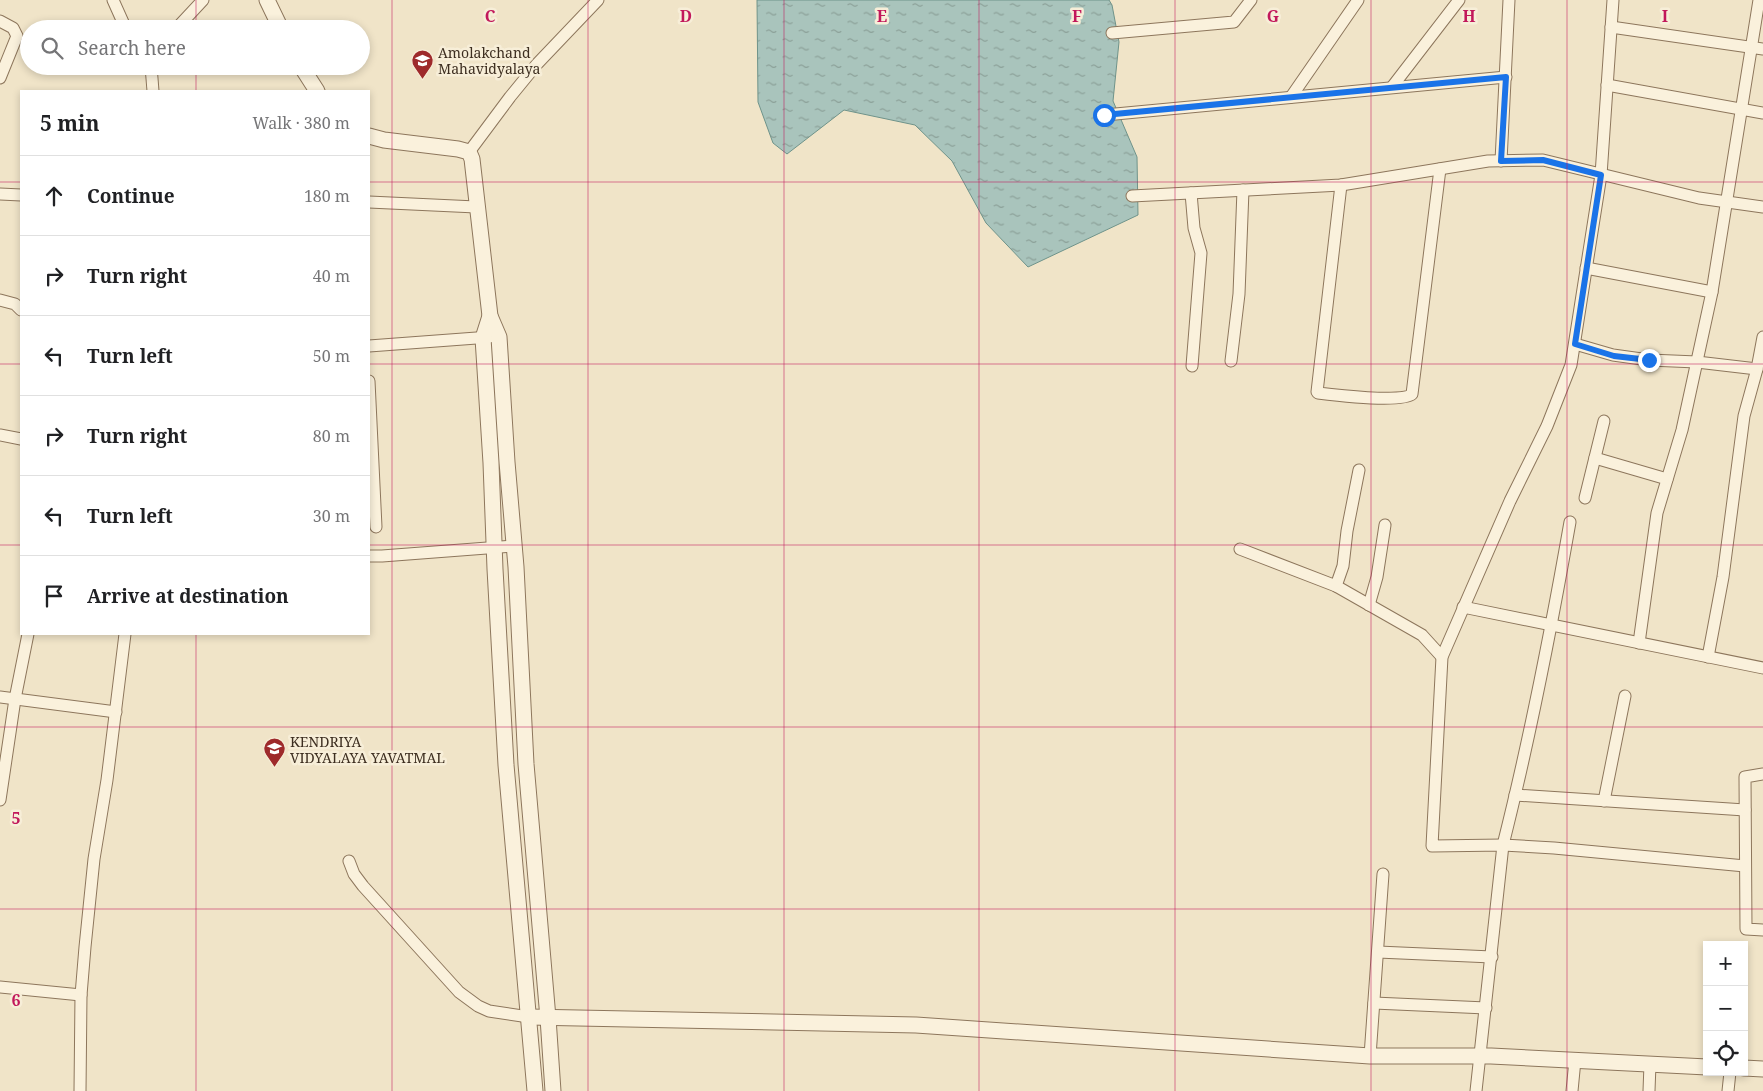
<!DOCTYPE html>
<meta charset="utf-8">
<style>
:root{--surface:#fff;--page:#f2f2f2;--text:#202124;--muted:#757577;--line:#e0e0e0}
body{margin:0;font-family:"Noto Serif",serif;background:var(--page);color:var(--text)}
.controls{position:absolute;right:15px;bottom:15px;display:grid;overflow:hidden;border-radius:0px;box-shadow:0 2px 8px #0003}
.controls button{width:45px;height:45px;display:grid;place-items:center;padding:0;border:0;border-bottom:1px solid var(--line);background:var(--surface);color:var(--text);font:25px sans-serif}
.stop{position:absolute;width:15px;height:15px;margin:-11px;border:4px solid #1a73e8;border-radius:50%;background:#fff}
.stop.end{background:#1a73e8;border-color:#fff;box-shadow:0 1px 5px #0008}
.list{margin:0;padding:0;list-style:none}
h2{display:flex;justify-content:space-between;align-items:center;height:65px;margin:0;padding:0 20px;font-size:21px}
h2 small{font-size:16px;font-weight:400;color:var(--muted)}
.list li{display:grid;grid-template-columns:32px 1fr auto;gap:15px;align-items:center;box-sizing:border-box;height:80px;padding:0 20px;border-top:1px solid var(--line)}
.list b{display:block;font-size:19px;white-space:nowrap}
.list em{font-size:16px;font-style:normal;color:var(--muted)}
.icon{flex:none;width:28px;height:28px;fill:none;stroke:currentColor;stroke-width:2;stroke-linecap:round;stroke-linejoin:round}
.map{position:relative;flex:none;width:1763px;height:1091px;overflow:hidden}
.search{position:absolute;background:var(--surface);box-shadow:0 2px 8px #0003;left:20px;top:20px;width:350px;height:55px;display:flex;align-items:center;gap:12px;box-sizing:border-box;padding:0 18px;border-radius:28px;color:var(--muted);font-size:19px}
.panel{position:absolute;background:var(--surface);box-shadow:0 2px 8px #0003;left:20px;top:90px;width:350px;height:545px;border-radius:0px}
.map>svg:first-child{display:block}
</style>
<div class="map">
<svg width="1763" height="1091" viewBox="0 0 1763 1091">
<defs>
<pattern id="water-ripples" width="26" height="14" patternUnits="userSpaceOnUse" patternTransform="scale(1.25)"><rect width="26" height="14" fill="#a9c4bc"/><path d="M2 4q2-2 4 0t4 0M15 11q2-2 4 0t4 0" fill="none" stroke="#8ba098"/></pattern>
</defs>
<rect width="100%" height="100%" fill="#f0e4c8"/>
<!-- water -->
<polygon fill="url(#water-ripples)" stroke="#6f938a" points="757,0 1109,0 1112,5 1119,42 1113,101 1137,157 1138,215 1028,267 986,223 952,161 915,125 844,110 787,154 773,143 758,102"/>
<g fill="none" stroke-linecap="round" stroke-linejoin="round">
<defs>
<g id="minor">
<polyline points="113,0 126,29"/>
<polyline points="0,21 13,28 17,36 0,78"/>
<polyline points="1611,27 1763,49"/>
<polyline points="176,29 203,0"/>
<polyline points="1112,33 1234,22 1251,0"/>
<polyline points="151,66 153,91"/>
<polyline points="1607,85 1763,113"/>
<polyline points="1392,87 1459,0"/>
<polyline points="1291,97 1358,0"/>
<polyline points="1105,115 1506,77"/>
<polyline points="469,152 510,97 537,64 598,0"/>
<polyline points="1501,161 1509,0"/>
<path d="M 1341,185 L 1317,392 L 1318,393 C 1334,395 1403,403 1412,394 L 1440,169"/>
<polyline points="1191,193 1194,228 1201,253 1192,366"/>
<polyline points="0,194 21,195"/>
<polyline points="1132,196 1341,185 1488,161 1543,160 1699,198 1763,207"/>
<polyline points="369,202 476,207"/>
<polyline points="1586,268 1712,292"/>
<polyline points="0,300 15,304 21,310"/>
<polyline points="1575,344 1613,355 1649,360 1697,362 1757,369"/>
<polyline points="369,346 490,337"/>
<polyline points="1231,361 1239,294 1243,190"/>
<polyline points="369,381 376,527"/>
<polyline points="0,435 21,439"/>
<polyline points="1595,458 1667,479"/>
<polyline points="1585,498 1604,421"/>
<path d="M 1570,522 C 1551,630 1530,738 1503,845 L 1554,848 L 1745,866"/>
<polyline points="1240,549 1336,586 1422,635 1442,657"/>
<polyline points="369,556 382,556 514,546"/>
<polyline points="1336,586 1343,566 1347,531 1359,470"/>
<polyline points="1369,605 1377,577 1385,525"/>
<polyline points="1463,607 1763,668"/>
<polyline points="1639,643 1657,513 1682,430 1712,292 1759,0"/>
<polyline points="1708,657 1723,577 1744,416 1757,369 1763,337"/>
<polyline points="0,697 116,712"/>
<polyline points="1763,774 1745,777 1746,929 1763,930"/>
<polyline points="1515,795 1745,810"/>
<polyline points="0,800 15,699 28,634"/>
<polyline points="1604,801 1625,696"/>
<polyline points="349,861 354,874 363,886 459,992 478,1006 489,1011 529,1017"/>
<polyline points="1378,952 1492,957"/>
<polyline points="0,987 81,995"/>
<polyline points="1374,1003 1486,1008"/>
<polyline points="1370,1056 1383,874"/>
<polyline points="80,1091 81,995 85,947 94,859 107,780 125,634"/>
<polyline points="1476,1091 1503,845 1432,846 1442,657 1510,501 1547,426 1571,365 1601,175 1613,0"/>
<polyline points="1572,1091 1575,1060"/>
<polyline points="1649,1091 1650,1064"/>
<polyline points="1728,1091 1730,1072"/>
</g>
<g id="tertiary">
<polyline points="267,0 281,29"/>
<polyline points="301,66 317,91"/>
<polyline points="369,136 384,140 458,149 469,152 472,159 490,316 499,337 507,462 516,567 526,764 548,1018 553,1091"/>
<polyline points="490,316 483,338 491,463 495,569 506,765 535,1091"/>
<polyline points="529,1017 916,1025 1370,1056 1491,1056 1707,1067"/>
<polyline points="1744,1068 1763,1069"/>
</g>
</defs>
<!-- minor casing -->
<use href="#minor" stroke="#8d765c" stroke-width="13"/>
<!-- tertiary casing -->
<use href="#tertiary" stroke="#8d765c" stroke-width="17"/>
<!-- minor -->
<use href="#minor" stroke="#faf1dc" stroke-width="11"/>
<!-- tertiary -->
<use href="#tertiary" stroke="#faf1dc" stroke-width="15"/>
</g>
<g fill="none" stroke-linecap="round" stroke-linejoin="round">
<!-- route -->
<polyline stroke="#1a73e8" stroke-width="6" points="1104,115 1506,77 1501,161 1543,160 1601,175 1575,344 1614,356 1649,360"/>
</g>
<!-- grid -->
<path fill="none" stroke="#c2185b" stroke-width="1" stroke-opacity="0.55" d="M 196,0 L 196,29M 392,0 L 392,1091M 588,0 L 588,1091M 784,0 L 784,1091M 979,0 L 979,1091M 1175,0 L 1175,1091M 1371,0 L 1371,1091M 1567,0 L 1567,1091M 196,66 L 196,91M 0,182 L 21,182M 369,182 L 1763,182M 0,364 L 21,364M 369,364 L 1763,364M 0,545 L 21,545M 369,545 L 1763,545M 196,634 L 196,1091M 0,727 L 1763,727M 0,909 L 1763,909"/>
<!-- icons -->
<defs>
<symbol id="university-pin" viewBox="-11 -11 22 30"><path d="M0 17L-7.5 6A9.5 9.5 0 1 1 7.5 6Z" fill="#9e2a2b" stroke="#f7eed8"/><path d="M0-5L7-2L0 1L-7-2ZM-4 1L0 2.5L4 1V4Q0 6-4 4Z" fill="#fff"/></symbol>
<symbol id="school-pin" viewBox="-11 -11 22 30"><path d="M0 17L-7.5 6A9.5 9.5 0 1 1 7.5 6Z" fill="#9e2a2b" stroke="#f7eed8"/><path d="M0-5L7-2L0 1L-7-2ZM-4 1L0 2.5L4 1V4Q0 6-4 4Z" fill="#fff"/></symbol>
</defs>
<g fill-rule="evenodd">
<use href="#university-pin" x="410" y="48" width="25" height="34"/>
<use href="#school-pin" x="262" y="736" width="25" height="34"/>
</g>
<g text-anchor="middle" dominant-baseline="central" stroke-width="5" stroke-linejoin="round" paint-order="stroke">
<!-- poi labels -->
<g font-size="14" fill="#3d2e20" stroke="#f7eed8" text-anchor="start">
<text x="438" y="52">Amolakchand<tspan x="438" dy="16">Mahavidyalaya</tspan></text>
<text x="290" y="741">KENDRIYA<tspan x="290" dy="16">VIDYALAYA YAVATMAL</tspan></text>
</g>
</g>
<g font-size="16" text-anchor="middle" font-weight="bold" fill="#c2185b" stroke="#f7eed8" stroke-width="5" stroke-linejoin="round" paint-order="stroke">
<text x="490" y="22">C</text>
<text x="686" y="22">D</text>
<text x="882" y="22">E</text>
<text x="1077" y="22">F</text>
<text x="1273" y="22">G</text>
<text x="1469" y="22">H</text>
<text x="1665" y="22">I</text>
<text x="16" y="824">5</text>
<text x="16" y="1006">6</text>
</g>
</svg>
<div class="controls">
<button>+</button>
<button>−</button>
<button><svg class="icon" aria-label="locate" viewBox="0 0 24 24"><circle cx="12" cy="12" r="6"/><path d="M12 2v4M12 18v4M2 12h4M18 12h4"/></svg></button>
</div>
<div class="stop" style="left:1104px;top:115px"></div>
<div class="stop end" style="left:1649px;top:360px"></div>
<div class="search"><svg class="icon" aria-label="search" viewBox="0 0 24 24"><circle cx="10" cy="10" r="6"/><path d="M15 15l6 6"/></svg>Search here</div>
<section class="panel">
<h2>5 min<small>Walk · 380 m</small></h2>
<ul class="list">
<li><svg class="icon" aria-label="ahead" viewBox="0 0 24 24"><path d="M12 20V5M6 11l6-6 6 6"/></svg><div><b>Continue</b></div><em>180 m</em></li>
<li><svg class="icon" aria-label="right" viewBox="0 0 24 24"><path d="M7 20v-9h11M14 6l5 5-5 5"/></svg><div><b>Turn right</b></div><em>40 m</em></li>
<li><svg class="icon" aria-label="left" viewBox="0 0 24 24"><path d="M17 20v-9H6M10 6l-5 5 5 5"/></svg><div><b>Turn left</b></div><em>50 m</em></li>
<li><svg class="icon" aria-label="right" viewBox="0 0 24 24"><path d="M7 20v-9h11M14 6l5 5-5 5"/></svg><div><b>Turn right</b></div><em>80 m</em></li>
<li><svg class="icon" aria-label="left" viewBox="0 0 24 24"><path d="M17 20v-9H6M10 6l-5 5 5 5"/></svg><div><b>Turn left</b></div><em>30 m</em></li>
<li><svg class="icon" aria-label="arrive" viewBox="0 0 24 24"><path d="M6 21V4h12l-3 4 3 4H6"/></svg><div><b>Arrive at destination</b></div></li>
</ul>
</section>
</div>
